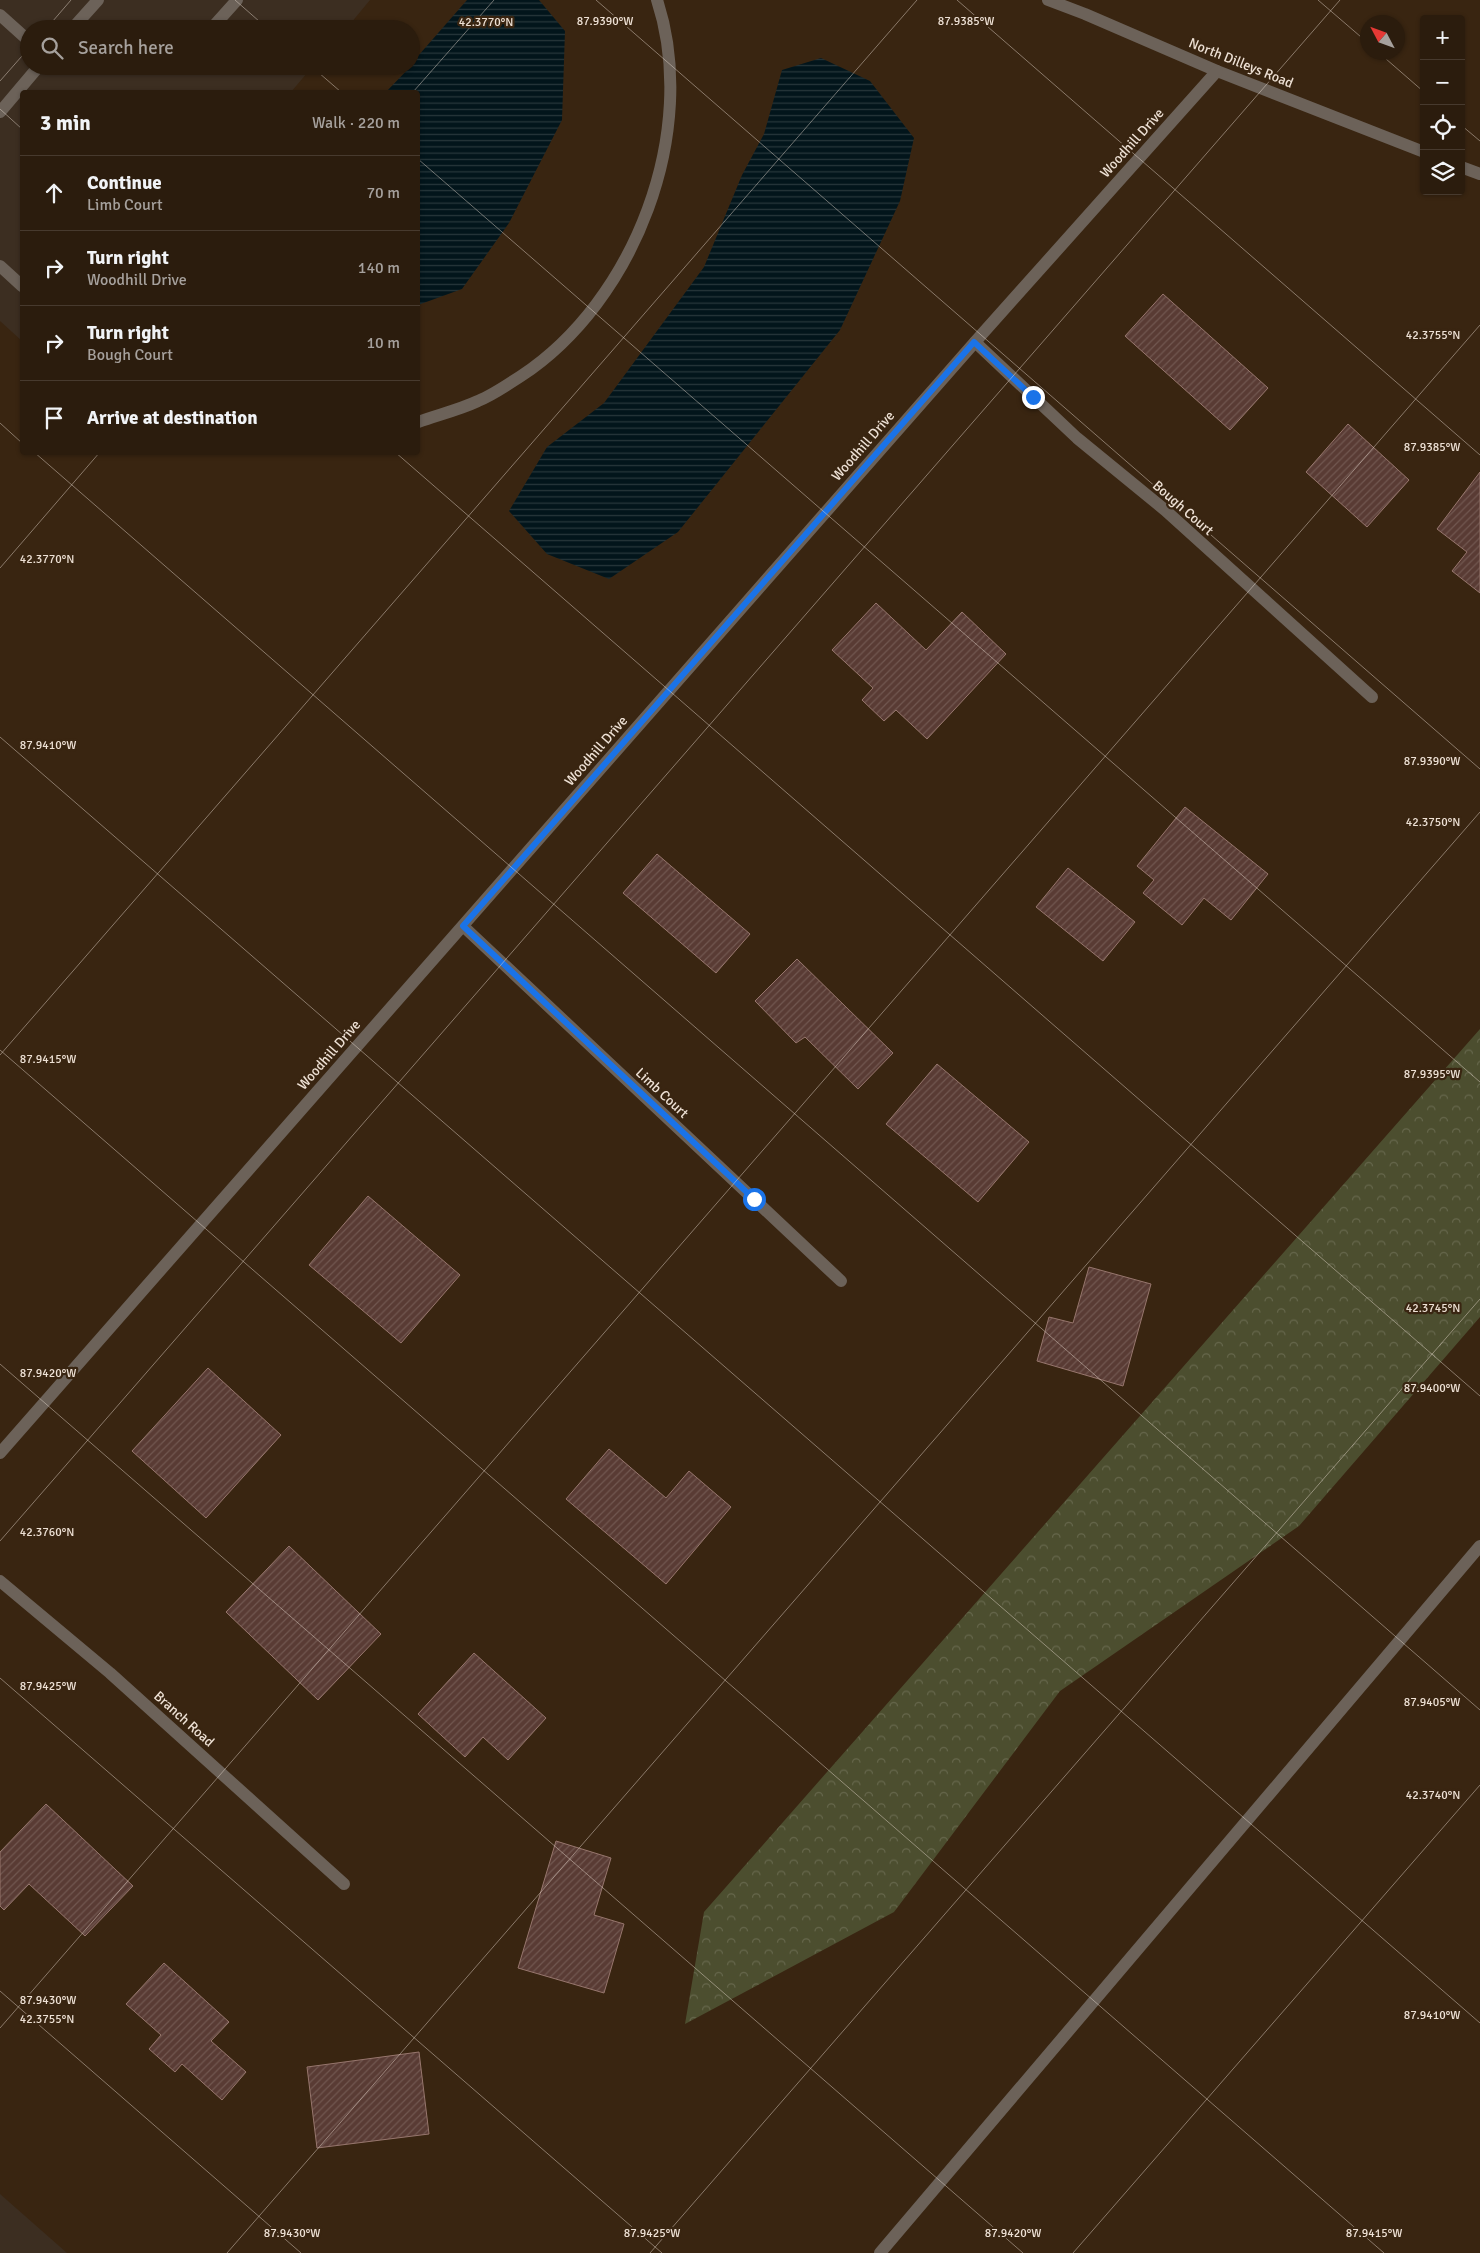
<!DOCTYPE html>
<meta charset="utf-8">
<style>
:root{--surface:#2b1c0d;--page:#332516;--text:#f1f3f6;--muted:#a6a19d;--line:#473a2e}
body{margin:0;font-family:Signika,sans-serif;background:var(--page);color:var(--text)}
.controls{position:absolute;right:15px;top:15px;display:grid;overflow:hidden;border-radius:5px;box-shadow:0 1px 4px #0004}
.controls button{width:45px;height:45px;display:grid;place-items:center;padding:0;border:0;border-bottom:1px solid var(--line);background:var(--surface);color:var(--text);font:25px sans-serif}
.compass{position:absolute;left:1360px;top:15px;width:45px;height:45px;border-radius:50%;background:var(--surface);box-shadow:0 1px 4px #0004;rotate:311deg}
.stop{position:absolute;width:15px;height:15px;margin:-11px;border:4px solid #1a73e8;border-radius:50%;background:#fff}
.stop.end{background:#1a73e8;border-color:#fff;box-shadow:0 1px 5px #0008}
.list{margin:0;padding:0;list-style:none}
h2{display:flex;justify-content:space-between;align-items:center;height:65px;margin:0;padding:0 20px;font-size:21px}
h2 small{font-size:16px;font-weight:400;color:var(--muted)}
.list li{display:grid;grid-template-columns:32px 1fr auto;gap:15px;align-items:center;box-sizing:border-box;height:75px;padding:0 20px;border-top:1px solid var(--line)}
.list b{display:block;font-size:19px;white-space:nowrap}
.list p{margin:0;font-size:16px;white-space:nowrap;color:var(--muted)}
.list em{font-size:16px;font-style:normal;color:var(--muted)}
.icon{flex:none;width:28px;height:28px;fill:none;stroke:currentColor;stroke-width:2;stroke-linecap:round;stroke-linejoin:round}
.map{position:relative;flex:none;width:1480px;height:2253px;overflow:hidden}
.search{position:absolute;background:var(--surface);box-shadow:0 1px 4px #0004;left:20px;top:20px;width:400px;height:55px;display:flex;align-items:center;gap:12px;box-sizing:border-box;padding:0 18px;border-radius:28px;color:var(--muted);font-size:19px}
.panel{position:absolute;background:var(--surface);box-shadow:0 1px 4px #0004;left:20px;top:90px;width:400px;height:365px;border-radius:5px}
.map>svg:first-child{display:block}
</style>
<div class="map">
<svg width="1480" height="2253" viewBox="0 0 1480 2253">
<defs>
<pattern id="forest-crowns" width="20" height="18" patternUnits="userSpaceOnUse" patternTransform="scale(1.25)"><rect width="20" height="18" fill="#4c4e2f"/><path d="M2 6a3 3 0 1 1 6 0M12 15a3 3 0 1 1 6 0" fill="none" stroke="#66674c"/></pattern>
<pattern id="water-rules" width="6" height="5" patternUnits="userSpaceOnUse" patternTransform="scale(1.25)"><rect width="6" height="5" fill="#02151b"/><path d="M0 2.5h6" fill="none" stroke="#27373b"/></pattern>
<pattern id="building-hatch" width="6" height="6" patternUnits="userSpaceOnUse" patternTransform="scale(1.25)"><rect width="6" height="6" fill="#593b34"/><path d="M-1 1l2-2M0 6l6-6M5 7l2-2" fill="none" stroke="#715750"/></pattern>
</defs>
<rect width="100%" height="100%" fill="#392511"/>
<!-- commercial -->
<g fill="#3c2e21">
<polygon points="0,0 370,0 346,29 29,29 29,66 313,66 291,92 22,92 22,341 0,321"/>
<polygon points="0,2194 67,2253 0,2253"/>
</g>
<!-- forest -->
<polygon fill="url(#forest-crowns)" points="1480,1029 1480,1317 1299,1526 1060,1691 894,1912 685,2024 704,1912"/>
<!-- water -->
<g fill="url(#water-rules)">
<polygon points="467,0 539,0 565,31 562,120 509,223 462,289 418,305 418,92 386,92 411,66 411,64"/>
<polygon points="821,58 870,81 914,138 900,201 840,330 678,532 609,579 547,554 509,511 547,447 604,403 704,267 742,175 764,134 782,70"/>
</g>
<!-- building -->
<g fill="url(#building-hatch)" stroke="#97766d">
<polygon points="1163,294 1268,388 1230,430 1125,336"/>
<polygon points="1348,424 1409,480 1367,527 1306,472"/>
<polygon points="1480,472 1480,593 1452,571 1467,552 1437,529"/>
<polygon points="876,603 926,650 962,612 1006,654 927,739 896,710 884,721 862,700 873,688 832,650"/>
<polygon points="1185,807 1268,874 1231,920 1204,898 1182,925 1143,893 1154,880 1137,866"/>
<polygon points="657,854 750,934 716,973 623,893"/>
<polygon points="1068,868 1135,922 1103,961 1036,907"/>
<polygon points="797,959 893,1053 858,1089 805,1037 796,1043 755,1001"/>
<polygon points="937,1064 1029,1142 978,1202 886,1124"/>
<polygon points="368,1196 460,1275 401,1343 309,1265"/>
<polygon points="1089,1267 1151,1284 1123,1386 1037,1361 1049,1317 1073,1323"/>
<polygon points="208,1368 281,1435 206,1518 132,1451"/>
<polygon points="609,1449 666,1498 689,1471 731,1507 666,1584 566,1499"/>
<polygon points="289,1546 381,1634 318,1700 226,1612"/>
<polygon points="474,1653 546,1718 508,1760 483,1737 465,1757 418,1714"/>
<polygon points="46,1804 133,1886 85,1936 29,1884 4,1910 0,1906 0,1852"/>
<polygon points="556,1841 611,1858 594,1915 624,1924 604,1993 518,1968"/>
<polygon points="164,1963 229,2022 211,2041 246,2072 222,2100 182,2064 175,2072 149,2049 161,2035 126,2004"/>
<polygon points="419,2052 429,2134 317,2148 307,2067"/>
</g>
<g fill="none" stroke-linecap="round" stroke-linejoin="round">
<!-- service -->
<g stroke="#6c6259" stroke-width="12">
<polyline points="0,15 29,41"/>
<polyline points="72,29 98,0"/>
<polyline points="211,29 237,0"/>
<polyline points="0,112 39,66"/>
<polyline points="0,266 22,286"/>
<path d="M 418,422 C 437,415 459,410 478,401 C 493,395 507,385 521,376 C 635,301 700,131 657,0"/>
<polyline points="880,2253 1480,1546"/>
</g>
<!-- minor -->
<g stroke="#6c6259" stroke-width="12">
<polyline points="1048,0 1085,14 1217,71 1424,152"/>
<polyline points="1461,167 1480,174"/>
<polyline points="975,342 1077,438 1165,510 1372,697"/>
<polyline points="463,926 841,1281"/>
<polyline points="0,1453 975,342 1217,71"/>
<polyline points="0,1581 110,1673 344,1884"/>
</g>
</g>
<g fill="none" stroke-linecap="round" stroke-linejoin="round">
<!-- route -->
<polyline stroke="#1a73e8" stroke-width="6" points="754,1199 463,926 974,342 1033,397"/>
</g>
<!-- ticks -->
<path fill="none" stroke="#eee1d5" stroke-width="1" stroke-opacity="0.45" d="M 235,0 L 268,29M 596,0 L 1480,769M 957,0 L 1480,455M 1318,0 L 1368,43M 46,29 L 71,0M 1378,52 L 1424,92M 311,66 L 341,92M 0,81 L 29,48M 413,92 L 494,0M 0,109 L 22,129M 1461,125 L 1480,141M 418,159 L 1480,1082M 0,423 L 22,443M 34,452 L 1480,1710M 395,452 L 1480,1396M 0,568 L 100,452M 0,737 L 1480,2023M 0,1050 L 1384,2253M 0,1055 L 917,0M 0,1364 L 1023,2253M 0,1541 L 1340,0M 0,1678 L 662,2253M 0,1991 L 301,2253M 0,2028 L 1480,325M 227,2253 L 1480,812M 650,2253 L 1480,1299M 1073,2253 L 1480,1785"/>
<g text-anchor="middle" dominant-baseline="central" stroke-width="4.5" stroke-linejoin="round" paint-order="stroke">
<!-- street labels -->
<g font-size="14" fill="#eee1d5" stroke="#392511">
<text transform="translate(1241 63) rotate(22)">North Dilleys Road</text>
<text transform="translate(1132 143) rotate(-48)">Woodhill Drive</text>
<text transform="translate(863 446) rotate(-49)">Woodhill Drive</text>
<text transform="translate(1183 508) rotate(41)">Bough Court</text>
<text transform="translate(596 751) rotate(-49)">Woodhill Drive</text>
<text transform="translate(329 1055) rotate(-49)">Woodhill Drive</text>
<text transform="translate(662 1093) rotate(43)">Limb Court</text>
<text transform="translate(184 1719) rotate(42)">Branch Road</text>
</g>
</g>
<g font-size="12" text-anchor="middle" fill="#eee1d5" stroke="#392511" stroke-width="4.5" stroke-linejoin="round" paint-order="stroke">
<text x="605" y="25">87.9390°W</text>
<text x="966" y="25">87.9385°W</text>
<text x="486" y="26">42.3770°N</text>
<text x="1433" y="339">42.3755°N</text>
<text x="1432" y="451">87.9385°W</text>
<text x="47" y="563">42.3770°N</text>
<text x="48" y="749">87.9410°W</text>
<text x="1432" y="765">87.9390°W</text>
<text x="1433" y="826">42.3750°N</text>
<text x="48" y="1063">87.9415°W</text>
<text x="1432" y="1078">87.9395°W</text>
<text x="1433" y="1312">42.3745°N</text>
<text x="48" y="1377">87.9420°W</text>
<text x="1432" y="1392">87.9400°W</text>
<text x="47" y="1536">42.3760°N</text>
<text x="48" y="1690">87.9425°W</text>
<text x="1432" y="1706">87.9405°W</text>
<text x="1433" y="1799">42.3740°N</text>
<text x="48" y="2004">87.9430°W</text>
<text x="1432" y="2019">87.9410°W</text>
<text x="47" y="2023">42.3755°N</text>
<text x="292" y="2237">87.9430°W</text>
<text x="652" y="2237">87.9425°W</text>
<text x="1013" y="2237">87.9420°W</text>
<text x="1374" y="2237">87.9415°W</text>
</g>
</svg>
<div class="controls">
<button>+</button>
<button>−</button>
<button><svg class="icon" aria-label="locate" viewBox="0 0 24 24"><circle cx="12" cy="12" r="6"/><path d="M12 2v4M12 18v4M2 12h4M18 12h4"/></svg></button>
<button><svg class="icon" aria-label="layers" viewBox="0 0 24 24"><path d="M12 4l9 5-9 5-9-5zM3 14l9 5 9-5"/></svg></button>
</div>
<svg class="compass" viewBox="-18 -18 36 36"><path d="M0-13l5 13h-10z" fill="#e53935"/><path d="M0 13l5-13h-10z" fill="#a6a19d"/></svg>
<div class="stop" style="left:754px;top:1199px"></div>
<div class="stop end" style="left:1033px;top:397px"></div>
<div class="search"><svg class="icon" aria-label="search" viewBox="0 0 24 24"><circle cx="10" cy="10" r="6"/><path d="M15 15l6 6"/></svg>Search here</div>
<section class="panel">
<h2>3 min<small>Walk · 220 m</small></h2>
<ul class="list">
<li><svg class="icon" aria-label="ahead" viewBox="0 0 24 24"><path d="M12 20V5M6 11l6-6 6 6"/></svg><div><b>Continue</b><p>Limb Court</p></div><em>70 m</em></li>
<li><svg class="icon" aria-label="right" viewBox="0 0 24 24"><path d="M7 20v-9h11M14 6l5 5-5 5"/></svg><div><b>Turn right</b><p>Woodhill Drive</p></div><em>140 m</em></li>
<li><svg class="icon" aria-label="right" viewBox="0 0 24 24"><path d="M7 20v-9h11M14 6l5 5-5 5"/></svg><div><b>Turn right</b><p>Bough Court</p></div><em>10 m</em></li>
<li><svg class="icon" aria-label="arrive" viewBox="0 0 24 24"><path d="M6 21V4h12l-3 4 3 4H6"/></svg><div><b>Arrive at destination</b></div></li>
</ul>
</section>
</div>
